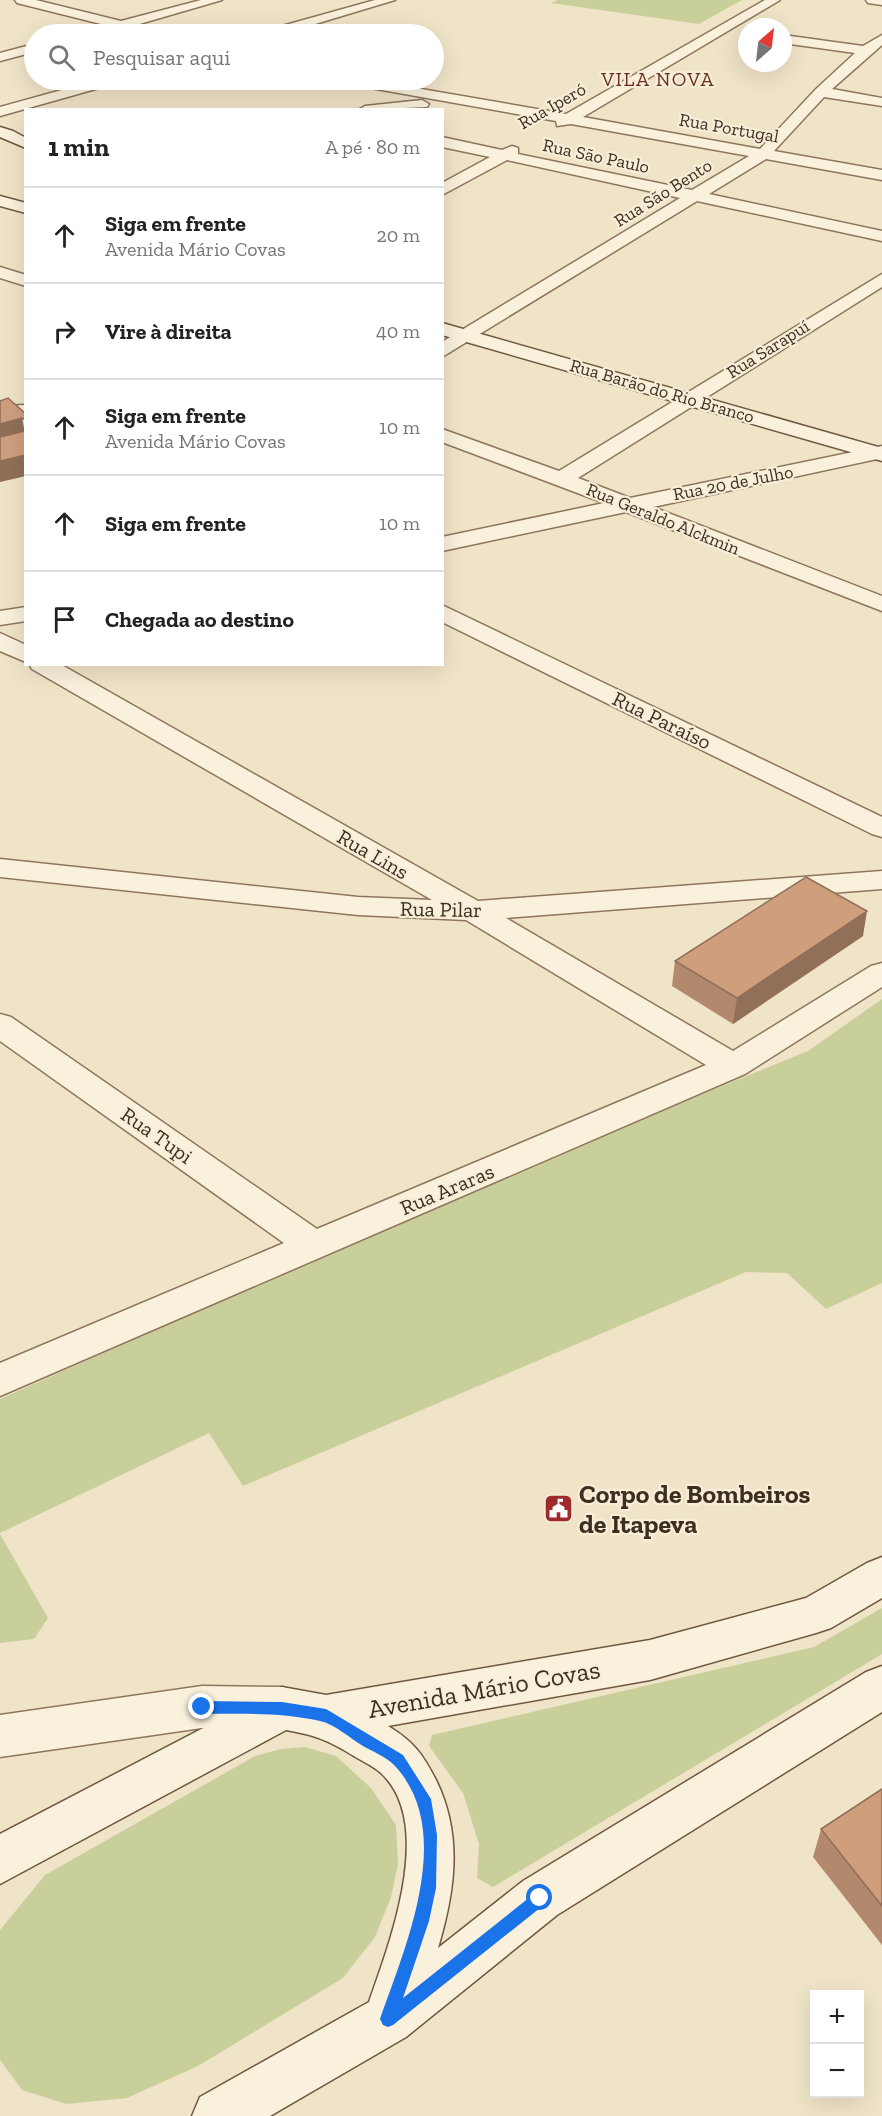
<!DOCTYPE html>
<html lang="pt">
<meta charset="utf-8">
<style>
:root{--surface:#fff;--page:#f2f2f2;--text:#222;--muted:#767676;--line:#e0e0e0}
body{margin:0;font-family:"Zilla Slab",serif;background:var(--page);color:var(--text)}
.controls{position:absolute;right:18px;bottom:18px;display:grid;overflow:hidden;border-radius:0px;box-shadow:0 6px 24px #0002}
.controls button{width:54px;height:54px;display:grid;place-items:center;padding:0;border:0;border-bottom:2px solid var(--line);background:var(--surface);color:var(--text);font:30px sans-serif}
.compass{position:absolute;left:738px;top:18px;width:54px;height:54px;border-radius:50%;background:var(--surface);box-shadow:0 6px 24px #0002;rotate:28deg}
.stop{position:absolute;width:18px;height:18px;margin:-14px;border:4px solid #1a73e8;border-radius:50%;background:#fff}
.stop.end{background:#1a73e8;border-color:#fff;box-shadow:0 2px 6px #0008}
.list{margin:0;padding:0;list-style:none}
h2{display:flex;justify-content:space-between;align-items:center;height:78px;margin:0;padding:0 24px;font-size:26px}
h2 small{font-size:20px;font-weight:400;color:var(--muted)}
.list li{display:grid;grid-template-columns:39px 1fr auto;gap:18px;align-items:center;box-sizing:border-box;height:96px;padding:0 24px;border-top:2px solid var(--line)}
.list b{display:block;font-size:22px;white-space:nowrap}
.list p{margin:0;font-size:20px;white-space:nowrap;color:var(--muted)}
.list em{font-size:20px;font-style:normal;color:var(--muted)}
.icon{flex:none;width:33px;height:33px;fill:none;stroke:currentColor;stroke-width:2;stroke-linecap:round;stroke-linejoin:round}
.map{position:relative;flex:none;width:882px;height:2116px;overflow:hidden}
.search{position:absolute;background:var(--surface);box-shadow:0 6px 24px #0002;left:24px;top:24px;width:420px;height:66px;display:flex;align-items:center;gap:15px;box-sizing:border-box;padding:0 21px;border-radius:33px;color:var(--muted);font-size:22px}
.panel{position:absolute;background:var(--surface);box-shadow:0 6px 24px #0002;left:24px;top:108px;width:420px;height:558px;border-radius:0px}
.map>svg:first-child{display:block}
</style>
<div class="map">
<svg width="882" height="2116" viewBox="0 0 882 2116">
<rect width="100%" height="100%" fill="#f0e4c8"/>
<!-- green -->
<g fill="#c9cf9b">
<polygon points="558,0 742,0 699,24 551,3"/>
<polygon points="882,999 882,1283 826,1309 787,1273 746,1272 243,1486 209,1433 0,1533 0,1399 496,1179 808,1051"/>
<polygon points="0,1534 48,1618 34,1639 0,1643"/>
<polygon points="882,1608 882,1654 493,1887 477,1878 479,1844 463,1793 429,1746 432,1735 814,1647"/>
<polygon points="305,1747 336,1756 371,1788 396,1825 398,1864 391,1897 375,1937 343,1978 198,2066 127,2098 66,2104 22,2090 0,2060 0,1930 45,1875 255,1756 281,1749"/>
</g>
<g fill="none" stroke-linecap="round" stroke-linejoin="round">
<defs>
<polygon id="lane" points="26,405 26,414 0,414 0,406"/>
<g id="street">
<polygon points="15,0 36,0 121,21 201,0 222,0 136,25 160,31 161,34 141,34 17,3"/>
<polygon points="375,0 395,0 282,34 262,34 264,31"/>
<polygon points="765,0 780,0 583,117 760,149 816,89 855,53 783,43 783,35 863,46 882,35 882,45 832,89 882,98 882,106 824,97 774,151 882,170 882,180 766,159 709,194 882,231 882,241 697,201 442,357 442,342 680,198 507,160 442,195 442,183 490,157 442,147 442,137 502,150 512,146 518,148 518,154 692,190 749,156 571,124 557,126 556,121 348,84 341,80 369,80 566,114"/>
<polygon points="866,0 882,0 882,5 868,3"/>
<polygon points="34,44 34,52 0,61 0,53"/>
<polygon points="98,80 119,80 117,83 0,116 0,107"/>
<polygon points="422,100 429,104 427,107 358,110 365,106"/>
<polygon points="0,267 26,275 26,286 0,278"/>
<polygon points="882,274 882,287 578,478 630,498 882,446 882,458 653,507 882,596 882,611 626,512 442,551 442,537 604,503 442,442 442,429 559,471"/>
<polygon points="442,605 882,817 882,837 872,834 442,622"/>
<polygon points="26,607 26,621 0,625 0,611"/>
<polygon points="0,633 26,645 26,662 0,651"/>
<polygon points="29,664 60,664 478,901 882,871 882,889 506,918 733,1051 871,966 882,963 882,987 745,1074 0,1396 0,1363 284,1243 0,1041 0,1014 11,1017 317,1229 706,1065 466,920 358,915 0,877 0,859 358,897 432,900 32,669"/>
<polygon points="202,1686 282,1687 298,1693 305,1708 298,1723 282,1729 202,1728 0,1757 0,1715"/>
</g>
<g id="secondary">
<polygon points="0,127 13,131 26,138 26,148 0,137"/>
<polygon points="0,196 26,203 26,213 0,206"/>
<polygon points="442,323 882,448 882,461 442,335"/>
<path d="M 882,1557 L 882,1598 L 831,1628 L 816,1633 L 650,1680 L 388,1726 C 414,1742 422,1753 436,1780 C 463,1835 455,1891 438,1948 L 523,1881 L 866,1672 L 882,1666 L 882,1712 L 557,1915 L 406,2037 L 270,2116 L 192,2116 L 200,2097 L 369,2002 C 389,1944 436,1824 381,1773 C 373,1766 362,1761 354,1756 C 328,1740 315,1735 286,1730 L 0,1884 L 0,1834 L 282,1687 L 326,1695 L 650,1640 L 806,1598 L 867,1563 Z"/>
</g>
</defs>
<!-- lane casing -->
<use href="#lane" stroke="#8d765c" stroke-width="3"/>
<!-- street casing -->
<use href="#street" stroke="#8d765c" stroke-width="3"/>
<!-- secondary casing -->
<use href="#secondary" stroke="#6f573f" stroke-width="3"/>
<!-- lane -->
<use href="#lane" fill="#faf1dc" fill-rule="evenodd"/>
<!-- street -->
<use href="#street" fill="#faf1dc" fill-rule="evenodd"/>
<!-- secondary -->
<use href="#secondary" fill="#faf1dc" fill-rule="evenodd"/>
</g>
<!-- wall -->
<g fill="#b2896c">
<polygon points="863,936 733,1024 672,986 675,961"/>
<polygon points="882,1789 882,1945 813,1857 821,1829"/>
</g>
<!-- shaded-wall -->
<g fill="#916f58">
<polygon points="22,418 26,438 0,445 0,424"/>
<polygon points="26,455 26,476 0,482 0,461"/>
<polygon points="867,911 863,936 733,1024 737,998"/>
</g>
<!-- building -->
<g fill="#cf9f7d" stroke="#916f58" stroke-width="1.5">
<polygon points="8,398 26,414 26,455 0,461 0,437 25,431 25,420 22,418 0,424 0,401"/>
<polygon points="806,877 867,911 737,998 675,961"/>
<polygon points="882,1789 882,1906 821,1829"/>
</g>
<!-- route -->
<path fill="#1a73e8" d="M 202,1701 L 282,1702 L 326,1709 L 403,1755 L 431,1799 L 437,1835 L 436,1888 L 429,1921 L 403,1998 L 535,1893 L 540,1891 L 545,1893 L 547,1898 L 545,1904 L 393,2025 L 388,2027 L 383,2025 L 380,2019 C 405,1947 457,1831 394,1765 C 386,1757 372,1751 363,1746 C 350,1738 334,1724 320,1721 C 281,1712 242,1714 202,1714 L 195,1707 Z"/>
<!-- icons -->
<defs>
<symbol id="civic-square" viewBox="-11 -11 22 22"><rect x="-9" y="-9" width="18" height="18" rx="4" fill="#9e2a2b" stroke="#f7eed8"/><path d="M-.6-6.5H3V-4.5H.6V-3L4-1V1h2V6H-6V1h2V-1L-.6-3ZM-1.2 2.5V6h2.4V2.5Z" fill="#fff"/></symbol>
</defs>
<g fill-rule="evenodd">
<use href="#civic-square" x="542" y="1492" width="33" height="33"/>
</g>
<g text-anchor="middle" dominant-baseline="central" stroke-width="4.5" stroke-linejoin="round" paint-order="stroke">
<!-- far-street labels -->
<g font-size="18" fill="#3d2e20" stroke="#f7eed8">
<text transform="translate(552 106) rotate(-30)">Rua Iperó</text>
<text transform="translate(729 128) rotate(10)">Rua Portugal</text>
<text transform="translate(596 156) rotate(12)">Rua São Paulo</text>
<text transform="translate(663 193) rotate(-32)">Rua São Bento</text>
<text transform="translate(768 349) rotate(-32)">Rua Sarapuí</text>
<text transform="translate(662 391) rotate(16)">Rua Barão do Rio Branco</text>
<text transform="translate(733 483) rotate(-11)">Rua 20 de Julho</text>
<text transform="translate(663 519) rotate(22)">Rua Geraldo Alckmin</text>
</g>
<!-- far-quarter labels -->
<g font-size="20" letter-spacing="1.5" fill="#6b2e1e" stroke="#f7eed8">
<text x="658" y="79">VILA NOVA</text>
</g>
<!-- street labels -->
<g font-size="21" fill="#3d2e20" stroke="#f7eed8">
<text transform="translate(662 720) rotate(26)">Rua Paraíso</text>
<text transform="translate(373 854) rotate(30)">Rua Lins</text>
<text transform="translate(441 909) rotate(1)">Rua Pilar</text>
<text transform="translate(157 1135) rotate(35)">Rua Tupi</text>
<text transform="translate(447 1189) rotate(-23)">Rua Araras</text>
</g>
<!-- near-poi labels -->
<g font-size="26" font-weight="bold" fill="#3d2e20" stroke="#f7eed8" text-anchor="start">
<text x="579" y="1494">Corpo de Bombeiros<tspan x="579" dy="30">de Itapeva</tspan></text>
</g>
<!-- near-street labels -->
<g font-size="26" fill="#3d2e20" stroke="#f7eed8">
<text transform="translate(484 1689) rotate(-10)">Avenida Mário Covas</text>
</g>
</g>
</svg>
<div class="controls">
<button>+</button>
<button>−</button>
</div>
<svg class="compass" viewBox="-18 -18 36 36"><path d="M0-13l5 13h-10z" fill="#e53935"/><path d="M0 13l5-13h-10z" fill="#767676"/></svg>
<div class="stop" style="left:540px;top:1898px"></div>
<div class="stop end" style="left:202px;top:1707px"></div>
<div class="search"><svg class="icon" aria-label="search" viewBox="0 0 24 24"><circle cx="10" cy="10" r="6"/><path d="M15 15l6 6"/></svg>Pesquisar aqui</div>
<section class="panel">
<h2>1 min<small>A pé · 80 m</small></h2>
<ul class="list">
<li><svg class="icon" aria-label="ahead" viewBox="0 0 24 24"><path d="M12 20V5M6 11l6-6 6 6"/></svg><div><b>Siga em frente</b><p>Avenida Mário Covas</p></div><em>20 m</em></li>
<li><svg class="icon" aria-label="right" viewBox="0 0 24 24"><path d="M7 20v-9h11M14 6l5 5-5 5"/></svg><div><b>Vire à direita</b></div><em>40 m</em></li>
<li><svg class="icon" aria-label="ahead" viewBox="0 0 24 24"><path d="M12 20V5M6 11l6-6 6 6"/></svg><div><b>Siga em frente</b><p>Avenida Mário Covas</p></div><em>10 m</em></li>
<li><svg class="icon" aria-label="ahead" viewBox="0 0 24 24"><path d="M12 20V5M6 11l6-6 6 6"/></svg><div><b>Siga em frente</b></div><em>10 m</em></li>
<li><svg class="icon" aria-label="arrive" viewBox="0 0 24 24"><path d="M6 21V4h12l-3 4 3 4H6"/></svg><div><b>Chegada ao destino</b></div></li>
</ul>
</section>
</div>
